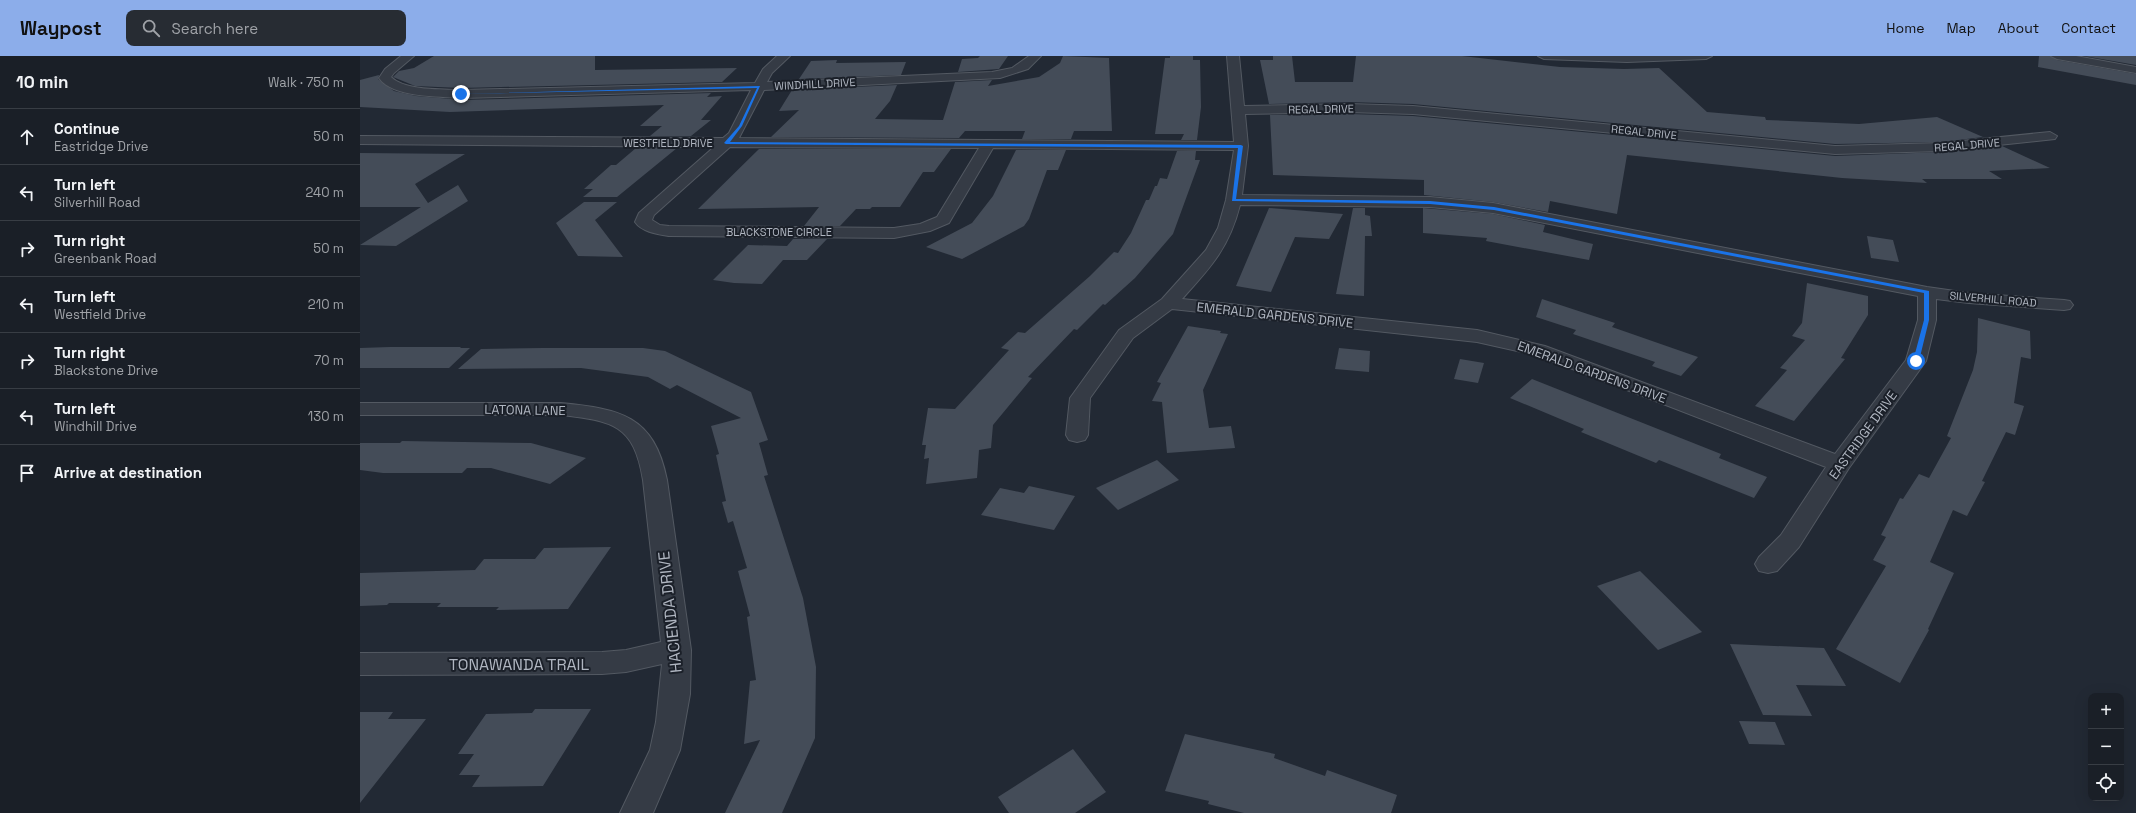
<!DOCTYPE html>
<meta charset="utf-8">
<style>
:root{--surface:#1a1f27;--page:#272c33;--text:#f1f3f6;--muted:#9fa2a7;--line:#383d44;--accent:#8cadea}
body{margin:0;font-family:"Space Grotesk",sans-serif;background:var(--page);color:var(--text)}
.controls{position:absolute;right:12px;bottom:12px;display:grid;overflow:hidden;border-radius:8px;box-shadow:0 4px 16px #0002}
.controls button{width:36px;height:36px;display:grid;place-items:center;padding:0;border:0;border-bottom:1px solid var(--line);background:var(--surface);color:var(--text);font:20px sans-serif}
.stop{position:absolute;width:12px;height:12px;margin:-9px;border:3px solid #1a73e8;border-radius:50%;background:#fff}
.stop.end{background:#1a73e8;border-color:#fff;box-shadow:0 1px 4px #0008}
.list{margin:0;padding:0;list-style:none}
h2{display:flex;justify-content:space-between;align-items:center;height:52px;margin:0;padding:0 16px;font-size:17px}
h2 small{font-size:13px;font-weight:400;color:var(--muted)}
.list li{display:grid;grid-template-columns:26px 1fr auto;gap:12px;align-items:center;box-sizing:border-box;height:56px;padding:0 16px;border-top:1px solid var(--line)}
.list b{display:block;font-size:15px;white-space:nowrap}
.list p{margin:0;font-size:13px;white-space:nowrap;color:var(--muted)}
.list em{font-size:13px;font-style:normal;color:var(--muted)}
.icon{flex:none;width:22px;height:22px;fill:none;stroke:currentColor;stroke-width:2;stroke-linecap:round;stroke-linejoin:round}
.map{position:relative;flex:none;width:1776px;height:757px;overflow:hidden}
header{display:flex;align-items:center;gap:24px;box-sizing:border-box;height:56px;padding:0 20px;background:var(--accent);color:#111}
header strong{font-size:19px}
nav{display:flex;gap:22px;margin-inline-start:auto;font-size:14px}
.search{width:280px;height:36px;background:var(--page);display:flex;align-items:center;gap:10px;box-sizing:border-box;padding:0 14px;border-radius:8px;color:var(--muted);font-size:15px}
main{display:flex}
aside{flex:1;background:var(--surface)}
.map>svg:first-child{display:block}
</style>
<header>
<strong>Waypost</strong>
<div class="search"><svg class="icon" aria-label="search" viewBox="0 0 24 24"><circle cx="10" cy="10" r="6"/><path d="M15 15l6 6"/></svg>Search here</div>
<nav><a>Home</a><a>Map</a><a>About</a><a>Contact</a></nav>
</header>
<main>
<aside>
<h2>10 min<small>Walk · 750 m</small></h2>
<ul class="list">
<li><svg class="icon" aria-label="ahead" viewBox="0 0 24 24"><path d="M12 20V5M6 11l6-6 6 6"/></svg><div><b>Continue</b><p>Eastridge Drive</p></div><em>50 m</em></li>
<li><svg class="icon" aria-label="left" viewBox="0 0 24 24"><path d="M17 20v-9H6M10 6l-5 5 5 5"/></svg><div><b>Turn left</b><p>Silverhill Road</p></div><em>240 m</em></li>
<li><svg class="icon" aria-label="right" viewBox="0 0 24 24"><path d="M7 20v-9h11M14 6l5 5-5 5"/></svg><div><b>Turn right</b><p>Greenbank Road</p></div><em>50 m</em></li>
<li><svg class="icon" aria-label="left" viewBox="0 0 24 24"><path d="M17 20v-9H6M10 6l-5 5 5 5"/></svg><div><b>Turn left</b><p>Westfield Drive</p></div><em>210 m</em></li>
<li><svg class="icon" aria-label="right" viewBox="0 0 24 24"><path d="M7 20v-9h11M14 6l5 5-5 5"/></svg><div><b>Turn right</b><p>Blackstone Drive</p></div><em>70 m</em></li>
<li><svg class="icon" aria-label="left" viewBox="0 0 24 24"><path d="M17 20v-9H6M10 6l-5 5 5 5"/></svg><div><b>Turn left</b><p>Windhill Drive</p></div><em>130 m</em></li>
<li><svg class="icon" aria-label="arrive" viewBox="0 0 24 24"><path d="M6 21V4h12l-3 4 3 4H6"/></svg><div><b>Arrive at destination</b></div></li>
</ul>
</aside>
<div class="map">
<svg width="1776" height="757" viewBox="0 0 1776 757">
<rect width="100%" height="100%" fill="#222934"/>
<!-- building -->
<g fill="#444c58">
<polygon points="74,0 235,0 235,14 377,12 362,26 101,32 55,30 33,21 39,15 54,12"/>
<polygon points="620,0 648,0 639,13 598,16 602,3 618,2"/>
<polygon points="703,0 749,2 752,75 714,75 711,83 662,83 665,75 605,75 599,82 411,81 439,54 419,55 432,34 537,29 530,45 515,63 583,64 595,26 632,24 628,30 679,21 700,7"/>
<polygon points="810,0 833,0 833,4 840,4 841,51 837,84 821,84 824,78 795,78 805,2 810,2"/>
<polygon points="913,0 932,0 935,26 993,26 996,0 1102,0 1200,11 1264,13 1299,12 1347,56 1405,61 1406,64 1499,68 1577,61 1623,81 1582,86 1475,88 1053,48 989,46 909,48 900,4 913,4"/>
<polygon points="1679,0 1690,0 1697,4 1776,18 1776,29 1678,11"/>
<polygon points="1724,0 1776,0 1776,9"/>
<polygon points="477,4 476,7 546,6 541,19 439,23 451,5"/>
<polygon points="19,19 18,23 34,35 56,40 80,42 101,44 351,37 347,41 362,40 341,64 351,64 331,80 290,80 302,70 280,70 304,49 90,56 0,51 0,24"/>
<polygon points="989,58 1053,60 1475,100 1582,96 1642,90 1690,112 1629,115 1642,123 1562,123 1567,127 1482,122 1267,99 1257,158 1190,145 1188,156 1133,146 1064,139 1064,124 913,119 910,59"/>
<polygon points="276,92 317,92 257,141 223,141 233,133 224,133 251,109 256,109"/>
<polygon points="399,93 591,93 574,116 563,116 540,151 512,151 510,153 496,153 480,170 444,170 459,151 338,153"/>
<polygon points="656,94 706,94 698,114 687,114 669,163 664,170 602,203 566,191 612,167 633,140"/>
<polygon points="817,95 836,95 835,104 840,104 813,178 775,222 745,249 743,248 717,274 714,273 668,321 672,322 633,369 631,392 619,394 617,422 566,428 569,402 564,403 566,389 562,389 568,352 595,353 649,294 641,292 658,276 665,277 730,220 754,196 758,197 771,177 786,144 789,144 795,130 797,130 800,122 807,123"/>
<polygon points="0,97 105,98 55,128 68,147 98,129 108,145 36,190 0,189 61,151 0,151"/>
<polygon points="224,146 257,146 235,164 263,201 218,200 196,167"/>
<polygon points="909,152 983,158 969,183 935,181 911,236 876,230"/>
<polygon points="993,152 1005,152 1005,159 1010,160 1012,180 1005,180 1004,240 976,238"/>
<polygon points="1063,152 1133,158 1185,169 1183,176 1233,188 1229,204 1126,185 1127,182 1063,177"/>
<polygon points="1507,180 1533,184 1539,206 1511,202"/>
<polygon points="433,183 467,183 447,204 423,204 402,228 374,227 353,224 388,189 427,190"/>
<polygon points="1447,227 1508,240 1508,259 1481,302 1485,303 1434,365 1395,350 1427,314 1420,312 1445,284 1432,280 1442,267"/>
<polygon points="1182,243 1255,267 1252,271 1338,301 1321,320 1292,310 1295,306 1213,278 1216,274 1176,261"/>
<polygon points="1618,262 1670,275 1671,303 1661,301 1654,347 1664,350 1655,379 1646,376 1622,425 1625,426 1607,460 1593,454 1570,506 1594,517 1568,573 1569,574 1540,627 1476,593 1526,510 1513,504 1526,481 1521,479 1540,442 1543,443 1559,418 1569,422 1591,382 1587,380 1613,314 1617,296"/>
<polygon points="828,270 861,275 860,277 868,278 843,334 849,372 871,370 875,392 807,397 802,346 792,345 801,327 797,326"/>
<polygon points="30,291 101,291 100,292 110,292 89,312 0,312 0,292"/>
<polygon points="183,292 283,292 305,295 391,336 408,384 399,387 408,419 404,420 443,542 456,611 455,682 422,757 365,757 400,684 384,688 390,625 396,624 387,561 390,560 378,515 387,512 373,465 368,467 362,446 366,445 356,399 359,398 351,370 381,362 317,329 310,333 288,321 221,312 98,313 121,293"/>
<polygon points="979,292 1010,295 1009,316 975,313"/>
<polygon points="1100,303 1124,307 1118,327 1094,323"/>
<polygon points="1172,323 1361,398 1359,402 1407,421 1394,442 1299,404 1296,407 1221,376 1224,373 1150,342"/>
<polygon points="42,385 171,387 226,402 190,428 131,412 107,412 102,417 23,417 0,414 0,387 40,387"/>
<polygon points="797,404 819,424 758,454 736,432"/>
<polygon points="669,430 715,440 694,474 621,459 640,432 664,437"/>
<polygon points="251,491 208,553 136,554 139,551 77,551 81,547 29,547 27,549 0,550 0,517 115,514 124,503 175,503 184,492"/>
<polygon points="1280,515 1342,576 1298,594 1237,530"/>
<polygon points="1370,588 1464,592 1486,630 1436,629 1452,660 1403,659"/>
<polygon points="175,653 231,653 183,730 112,731 120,719 99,719 114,698 98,698 126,658 172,657"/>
<polygon points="0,656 33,656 28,663 66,663 0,747"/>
<polygon points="1379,665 1415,666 1425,689 1389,688"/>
<polygon points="825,678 915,698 914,702 965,720 967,714 1037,739 1031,757 884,757 848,748 849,745 805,735"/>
<polygon points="713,693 746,736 715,757 649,757 638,741"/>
</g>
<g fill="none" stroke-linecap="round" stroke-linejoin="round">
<defs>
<g id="street">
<path d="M 41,0 L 54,0 L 34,17 L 31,21 C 45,35 82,33 101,34 L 395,27 L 403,13 L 417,0 L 430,0 L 412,17 L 407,26 L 632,16 L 652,12 L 669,0 L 681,0 L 668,13 L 640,22 L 404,34 L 379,82 L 874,86 L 867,0 L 879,0 L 884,50 L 989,48 L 1053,50 L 1475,90 L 1582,87 L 1690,76 L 1697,80 L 1695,83 L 1582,95 L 1475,98 L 1053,58 L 989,56 L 885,58 L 888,90 L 882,139 L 1070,141 L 1133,147 L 1567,231 L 1609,237 L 1704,244 L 1710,245 L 1713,249 L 1710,253 L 1704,254 L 1609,247 L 1576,243 L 1576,264 L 1566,305 L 1489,412 L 1439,491 L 1417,515 L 1408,517 L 1399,515 L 1395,508 L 1399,501 L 1421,479 L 1466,411 L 1179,300 L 1117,286 L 812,253 L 773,282 L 730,342 L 728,379 L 725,384 L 717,386 L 709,384 L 706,379 L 710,342 L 713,338 L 759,274 L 802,243 L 846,194 L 858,172 L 866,144 L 874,94 L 633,92 L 589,167 L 570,175 L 534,182 L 309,180 C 297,178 282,176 275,166 L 279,157 L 354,91 L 0,88 L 0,80 L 363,82 L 369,77 L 391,34 L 101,42 C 78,40 33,42 19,22 L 25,13 ZM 370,91 L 619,92 L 577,161 L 560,168 L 534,172 L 309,170 L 300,169 L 292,164 L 294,159 ZM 880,149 L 1070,151 L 1133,157 L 1558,240 L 1558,264 L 1546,304 L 1475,398 L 1185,290 L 1117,274 L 822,243 C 851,211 869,192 880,149 Z"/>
<polygon points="1178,0 1352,0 1346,3 1267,6 1184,3"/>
<polygon points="1691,0 1716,0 1776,11 1776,17 1697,3"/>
<path d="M 0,347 L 201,347 C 260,353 294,359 307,424 L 331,594 L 330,638 L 320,694 L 293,757 L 260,757 L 290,694 L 296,666 L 302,608 L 266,616 L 242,618 L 0,619 L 0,597 L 242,596 L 266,594 L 301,586 L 283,424 C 274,368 252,365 201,359 L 0,359 Z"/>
</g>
</defs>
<!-- street casing -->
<use href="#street" stroke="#535962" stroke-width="2"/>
<!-- street -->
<use href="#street" fill="#353b45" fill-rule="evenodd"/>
</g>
<!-- route -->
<polygon fill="#1a73e8" points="400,30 382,70 370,86 881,89 883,90 876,143 1070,145 1134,151 1569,235 1569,264 1559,305 1556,307 1553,305 1564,264 1564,237 1134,154 1070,148 872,145 878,92 366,88 364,87 379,70 397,32 99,38"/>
<g text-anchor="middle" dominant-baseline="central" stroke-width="4" stroke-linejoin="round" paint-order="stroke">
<!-- far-street labels -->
<g font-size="11" fill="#b0b6c1" stroke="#1b2029">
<text transform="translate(455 28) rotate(-3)">WINDHILL DRIVE</text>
<text transform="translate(961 53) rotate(-1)">REGAL DRIVE</text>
<text transform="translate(1284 76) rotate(6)">REGAL DRIVE</text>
<text x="308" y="87">WESTFIELD DRIVE</text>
<text transform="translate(1607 89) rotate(-5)">REGAL DRIVE</text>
<text x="419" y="176">BLACKSTONE CIRCLE</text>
<text transform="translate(1633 243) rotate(5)">SILVERHILL ROAD</text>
</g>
<!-- street labels -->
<g font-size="13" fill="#b0b6c1" stroke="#1b2029">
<text transform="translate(915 259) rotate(6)">EMERALD GARDENS DRIVE</text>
<text transform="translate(1232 316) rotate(20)">EMERALD GARDENS DRIVE</text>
<text transform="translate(165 354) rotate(1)">LATONA LANE</text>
<text transform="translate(1503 379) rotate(-54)">EASTRIDGE DRIVE</text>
</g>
<!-- near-street labels -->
<g font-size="16" fill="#b0b6c1" stroke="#1b2029">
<text transform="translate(310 556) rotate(-96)">HACIENDA DRIVE</text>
<text x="159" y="608">TONAWANDA TRAIL</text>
</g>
</g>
</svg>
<div class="controls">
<button>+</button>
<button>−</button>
<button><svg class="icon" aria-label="locate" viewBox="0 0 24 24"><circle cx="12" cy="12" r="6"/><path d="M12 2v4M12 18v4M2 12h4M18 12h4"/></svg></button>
</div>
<div class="stop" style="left:1556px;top:305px"></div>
<div class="stop end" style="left:101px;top:38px"></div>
</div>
</main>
